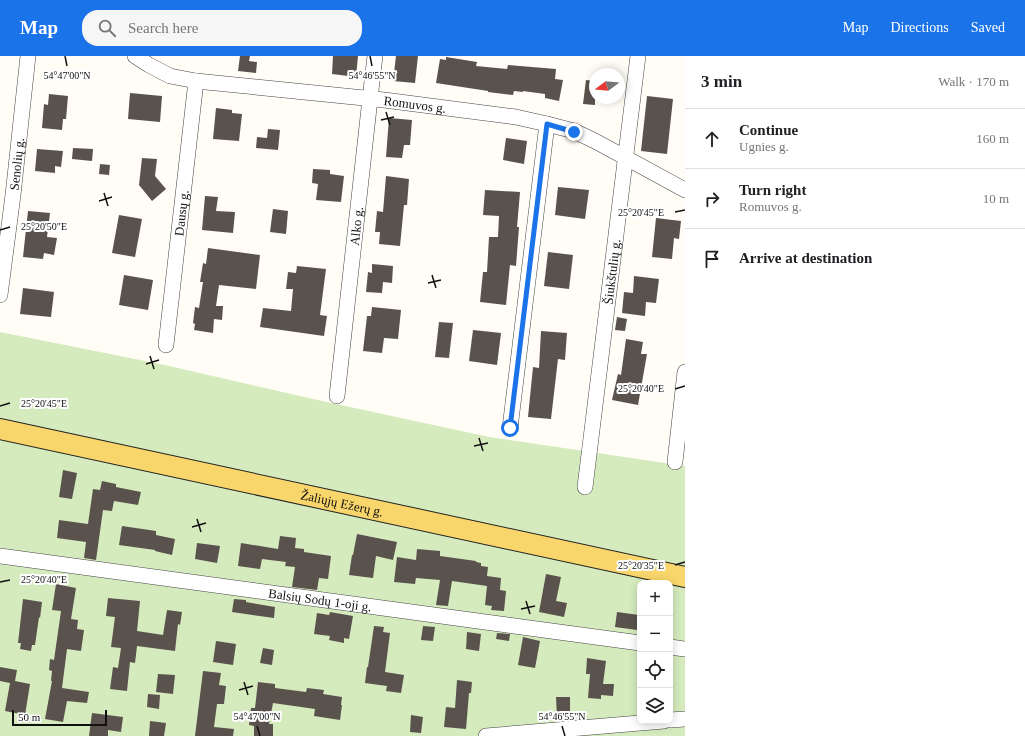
<!DOCTYPE html>
<meta charset="utf-8">
<style>
:root{--surface:#fff;--page:#f6f6f6;--text:#202124;--muted:#757577;--line:#e0e0e0;--accent:#1a73e8}
body{margin:0;font-family:Georgia,serif;background:var(--page);color:var(--text)}
.controls{position:absolute;right:12px;bottom:12px;display:grid;overflow:hidden;border-radius:8px;box-shadow:0 2px 10px #0003}
.controls button{width:36px;height:36px;display:grid;place-items:center;padding:0;border:0;border-bottom:1px solid var(--line);background:var(--surface);color:var(--text);font:20px sans-serif}
.compass{position:absolute;left:589px;top:12px;width:36px;height:36px;border-radius:50%;background:var(--surface);box-shadow:0 2px 10px #0003;rotate:254deg}
.scale{position:absolute;left:12px;bottom:10px;width:95px;box-sizing:border-box;padding-left:4px;border:2px solid #111;border-top:0;font-size:11px;line-height:14px;white-space:nowrap;color:#111;-webkit-text-stroke:3px #fff;paint-order:stroke}
.stop{position:absolute;width:12px;height:12px;margin:-9px;border:3px solid #1a73e8;border-radius:50%;background:#fff}
.stop.end{background:#1a73e8;border-color:#fff;box-shadow:0 1px 4px #0008}
.list{margin:0;padding:0;list-style:none}
h2{display:flex;justify-content:space-between;align-items:center;height:52px;margin:0;padding:0 16px;font-size:17px}
h2 small{font-size:13px;font-weight:400;color:var(--muted)}
.list li{display:grid;grid-template-columns:26px 1fr auto;gap:12px;align-items:center;box-sizing:border-box;height:60px;padding:0 16px;border-top:1px solid var(--line)}
.list b{display:block;font-size:15px;white-space:nowrap}
.list p{margin:0;font-size:13px;white-space:nowrap;color:var(--muted)}
.list em{font-size:13px;font-style:normal;color:var(--muted)}
.icon{flex:none;width:22px;height:22px;fill:none;stroke:currentColor;stroke-width:2;stroke-linecap:round;stroke-linejoin:round}
.map{position:relative;flex:none;width:685px;height:680px;overflow:hidden}
header{display:flex;align-items:center;gap:24px;box-sizing:border-box;height:56px;padding:0 20px;background:var(--accent);color:#fff}
header strong{font-size:19px}
nav{display:flex;gap:22px;margin-inline-start:auto;font-size:14px}
.search{width:280px;height:36px;background:var(--page);display:flex;align-items:center;gap:10px;box-sizing:border-box;padding:0 14px;border-radius:16px;color:var(--muted);font-size:15px}
main{display:flex}
aside{flex:1;background:var(--surface)}
.map>svg:first-child{display:block}
</style>
<header>
<strong>Map</strong>
<div class="search"><svg class="icon" aria-label="search" viewBox="0 0 24 24"><circle cx="10" cy="10" r="6"/><path d="M15 15l6 6"/></svg>Search here</div>
<nav><a>Map</a><a>Directions</a><a>Saved</a></nav>
</header>
<main>
<div class="map">
<svg width="685" height="680" viewBox="0 0 685 680">
<rect width="100%" height="100%" fill="#fffdf5"/>
<!-- grass -->
<g fill="#d5ebbd" fill-rule="evenodd">
<polygon points="0,276 165,309 313,343 489,381 685,410 685,514 0,366"/>
<path d="M 0,381 L 685,526 L 685,680 L 0,680 ZM 640,527 L 670,527 L 670,665 L 640,665 Z"/>
</g>
<!-- building -->
<g fill="#5a524d">
<polygon points="240,0 250,0 249,5 257,6 256,17 238,15"/>
<polygon points="333,0 358,0 356,21 332,18"/>
<polygon points="396,0 418,0 415,27 393,25"/>
<polygon points="446,1 477,6 476,10 507,13 508,9 556,13 555,23 563,24 559,45 545,42 545,38 523,35 523,36 514,35 513,39 488,36 488,35 436,27 440,3 446,4"/>
<polygon points="586,24 595,25 595,49 583,48"/>
<polygon points="130,37 162,40 160,66 128,63"/>
<polygon points="49,38 68,40 66,63 63,63 62,74 42,72 44,48 48,49"/>
<polygon points="647,40 673,43 667,98 641,95"/>
<polygon points="216,52 232,54 232,57 242,58 239,85 213,83"/>
<polygon points="389,62 412,64 410,89 404,89 402,102 386,101"/>
<polygon points="268,73 280,74 278,94 256,92 257,81 267,82"/>
<polygon points="506,82 527,85 524,108 503,104"/>
<polygon points="73,92 93,93 92,105 72,103"/>
<polygon points="37,93 63,95 61,111 55,110 55,117 35,115"/>
<polygon points="142,102 157,103 155,120 166,133 152,145 139,129"/>
<polygon points="100,108 110,109 109,119 99,118"/>
<polygon points="313,113 330,114 330,118 344,120 341,146 316,144 318,128 312,127"/>
<polygon points="386,120 409,123 407,149 404,149 400,190 379,188 380,176 375,176 377,155 383,156"/>
<polygon points="558,131 589,134 585,163 555,159"/>
<polygon points="485,134 520,136 517,171 519,171 516,210 510,209 506,249 480,246 483,216 487,216 489,181 498,181 499,160 483,159"/>
<polygon points="205,140 218,141 216,155 235,156 233,177 202,174"/>
<polygon points="273,153 288,155 286,178 270,176"/>
<polygon points="28,155 50,157 47,181 57,182 54,199 44,197 43,203 23,201"/>
<polygon points="119,159 142,163 135,201 112,197"/>
<polygon points="656,162 681,165 679,183 674,182 672,203 652,201"/>
<polygon points="208,192 260,199 256,233 219,229 216,250 223,250 222,264 214,263 213,277 194,274 195,268 193,267 195,251 199,252 203,226 200,226 203,207 206,208"/>
<polygon points="548,196 573,199 569,233 544,230"/>
<polygon points="372,208 393,210 392,227 383,226 382,237 366,236 368,216 372,217"/>
<polygon points="297,210 326,213 320,259 327,260 324,280 260,271 263,252 291,255 293,233 286,233 288,216 296,217"/>
<polygon points="124,219 153,224 148,254 119,249"/>
<polygon points="634,220 659,223 656,247 646,246 645,260 622,257 624,236 633,237"/>
<polygon points="23,232 54,236 51,261 20,258"/>
<polygon points="372,251 401,254 398,283 384,282 382,297 363,295 367,260 371,260"/>
<polygon points="617,261 627,263 625,275 615,274"/>
<polygon points="439,266 453,267 449,302 435,301"/>
<polygon points="473,274 501,277 497,309 469,305"/>
<polygon points="541,275 567,277 565,304 558,303 551,363 528,361 533,311 539,312"/>
<polygon points="626,283 643,286 641,298 647,298 638,349 612,344 618,318 621,319"/>
<polygon points="63,414 77,417 72,443 59,441"/>
<polygon points="102,425 116,428 116,431 141,436 138,449 114,445 112,455 103,454 96,504 84,502 86,486 57,482 59,464 88,468 93,433 100,434"/>
<polygon points="122,470 156,475 156,479 175,483 172,499 155,495 155,494 119,489"/>
<polygon points="357,478 397,486 393,504 376,500 373,522 349,519 352,499 353,499"/>
<polygon points="280,480 296,482 295,492 304,493 304,496 331,500 328,523 319,522 317,534 292,531 295,511 285,510 286,506 262,503 260,513 238,510 241,487 278,493"/>
<polygon points="197,487 220,490 217,507 195,503"/>
<polygon points="417,493 440,495 440,500 476,505 476,506 481,507 481,510 488,511 487,520 501,522 500,534 506,535 504,555 491,554 492,550 485,549 487,530 452,525 448,550 436,549 440,524 416,522 415,528 394,526 397,501 416,504"/>
<polygon points="546,518 561,521 556,545 567,547 564,561 539,556"/>
<polygon points="56,528 76,532 71,563 78,564 77,573 84,574 81,595 67,593 62,632 89,636 87,647 67,645 63,666 45,663 52,625 51,625 52,615 49,614 50,603 54,604 61,555 52,554"/>
<polygon points="108,542 140,545 137,575 163,579 167,554 182,556 180,569 178,568 175,595 137,590 135,607 130,606 127,635 110,633 113,611 118,612 121,592 111,591 115,561 106,560"/>
<polygon points="23,543 42,546 40,562 39,561 35,589 32,589 31,595 20,593 21,587 18,587"/>
<polygon points="234,543 246,544 246,546 275,551 274,562 232,556"/>
<polygon points="330,556 353,560 349,583 344,582 344,587 329,584 330,580 314,578 317,557 329,559"/>
<polygon points="617,556 639,559 637,574 615,571"/>
<polygon points="374,570 384,571 383,576 390,577 385,616 404,619 401,637 386,635 387,630 365,627 367,611 368,611"/>
<polygon points="423,570 435,571 433,585 421,584"/>
<polygon points="467,576 481,578 479,595 466,593"/>
<polygon points="497,577 510,578 509,585 496,583"/>
<polygon points="523,581 540,585 535,612 518,609"/>
<polygon points="216,585 236,588 233,609 213,606"/>
<polygon points="263,592 274,594 272,609 260,607"/>
<polygon points="587,602 606,605 603,628 614,628 613,640 601,639 601,643 588,642 590,618 586,618"/>
<polygon points="0,611 17,614 15,625 30,628 25,659 5,655 10,627 0,625"/>
<polygon points="203,615 221,617 219,629 226,630 224,648 217,648 214,671 234,673 233,680 195,680"/>
<polygon points="158,618 175,619 173,638 156,636"/>
<polygon points="457,624 472,626 471,637 469,637 466,673 444,671 446,651 455,652"/>
<polygon points="258,626 275,628 275,632 306,636 307,632 324,634 323,638 342,641 341,649 342,649 340,664 314,660 315,653 273,647 269,668 273,668 273,680 254,680 254,670 249,669 251,652 255,652"/>
<polygon points="148,638 160,639 159,653 147,651"/>
<polygon points="556,641 570,641 570,662 557,662"/>
<polygon points="92,657 123,661 121,676 108,674 108,680 89,680"/>
<polygon points="411,659 423,661 421,677 410,676"/>
<polygon points="150,665 166,667 164,680 149,680"/>
</g>
<g fill="none" stroke-linecap="round" stroke-linejoin="round">
<defs>
<g id="minor">
<path id="s1" d="M 135,0 L 149,9 L 170,20 L 196,25 L 384,44 L 516,61 L 547,68 L 574,75 L 595,85 L 685,134"/>
<path id="s2" d="M 0,239 L 13,139 L 28,0"/>
<path id="s3" d="M 166,289 L 196,25"/>
<path id="s4" d="M 337,340 L 370,43 L 375,0"/>
<polyline points="510,372 547,68"/>
<polyline points="675,406 685,316"/>
<path id="s5" d="M 585,431 L 638,0"/>
<path id="s6" d="M 0,500 L 640,587"/>
<polyline points="670,591 685,593"/>
<polyline points="670,664 685,663"/>
<polyline points="486,680 664,665"/>
</g>
<g id="major">
<path id="s7" d="M 0,373 L 685,521"/>
</g>
</defs>
<!-- minor casing -->
<use href="#minor" stroke="#444" stroke-width="16"/>
<!-- major casing -->
<use href="#major" stroke="#222" stroke-width="22"/>
<!-- minor -->
<use href="#minor" stroke="#fff" stroke-width="15"/>
<!-- major -->
<use href="#major" stroke="#f9d66b" stroke-width="20"/>
</g>
<g fill="none" stroke-linecap="round" stroke-linejoin="round">
<!-- route -->
<polyline stroke="#1a73e8" stroke-width="5" points="510,372 547,68 574,76"/>
</g>
<!-- ticks -->
<path fill="none" stroke="#111" stroke-width="1.5" d="M 65,0 L 67,10M 370,0 L 372,10M 386,56 L 390,69M 381,64 L 394,61M 104,137 L 108,150M 99,145 L 112,141M 675,156 L 685,154M 0,174 L 10,171M 432,219 L 436,232M 428,227 L 441,224M 150,300 L 154,313M 146,308 L 159,304M 675,333 L 685,330M 0,350 L 10,347M 479,382 L 483,395M 474,390 L 488,387M 197,463 L 201,476M 192,471 L 206,467M 675,509 L 685,506M 0,526 L 10,524M 526,545 L 530,558M 521,553 L 535,550M 244,626 L 248,639M 239,634 L 253,630M 257,670 L 260,680M 562,670 L 565,680"/>
<g text-anchor="middle" dominant-baseline="central" stroke-width="4" stroke-linejoin="round" paint-order="stroke">
<!-- street labels -->
<g font-size="13" fill="#111" stroke="#fff">
<text stroke="none"><textPath href="#s1" startOffset="287">Romuvos g.</textPath></text>
<text stroke="none"><textPath href="#s2" startOffset="132">Senolių g.</textPath></text>
<text stroke="none"><textPath href="#s3" startOffset="133">Dausų g.</textPath></text>
<text stroke="none"><textPath href="#s4" startOffset="171">Alko g.</textPath></text>
<text stroke="none"><textPath href="#s5" startOffset="217">Šiukštulių g.</textPath></text>
<text stroke="none"><textPath href="#s7" startOffset="350">Žaliųjų Ežerų g.</textPath></text>
<text stroke="none"><textPath href="#s6" startOffset="323">Balsių Sodų 1-oji g.</textPath></text>
</g>
</g>
<g font-size="10" text-anchor="middle" fill="#111" stroke="#fff" stroke-width="4" stroke-linejoin="round" paint-order="stroke">
<text x="67" y="23">54°47'00"N</text>
<text x="372" y="23">54°46'55"N</text>
<text x="641" y="160">25°20'45"E</text>
<text x="44" y="174">25°20'50"E</text>
<text x="641" y="336">25°20'40"E</text>
<text x="44" y="351">25°20'45"E</text>
<text x="641" y="513">25°20'35"E</text>
<text x="44" y="527">25°20'40"E</text>
<text x="257" y="664">54°47'00"N</text>
<text x="562" y="664">54°46'55"N</text>
</g>
</svg>
<div class="controls">
<button>+</button>
<button>−</button>
<button><svg class="icon" aria-label="locate" viewBox="0 0 24 24"><circle cx="12" cy="12" r="6"/><path d="M12 2v4M12 18v4M2 12h4M18 12h4"/></svg></button>
<button><svg class="icon" aria-label="layers" viewBox="0 0 24 24"><path d="M12 4l9 5-9 5-9-5zM3 14l9 5 9-5"/></svg></button>
</div>
<svg class="compass" viewBox="-18 -18 36 36"><path d="M0-13l5 13h-10z" fill="#e53935"/><path d="M0 13l5-13h-10z" fill="#757577"/></svg>
<div class="scale">50 m</div>
<div class="stop" style="left:510px;top:372px"></div>
<div class="stop end" style="left:574px;top:76px"></div>
</div>
<aside>
<h2>3 min<small>Walk · 170 m</small></h2>
<ul class="list">
<li><svg class="icon" aria-label="ahead" viewBox="0 0 24 24"><path d="M12 20V5M6 11l6-6 6 6"/></svg><div><b>Continue</b><p>Ugnies g.</p></div><em>160 m</em></li>
<li><svg class="icon" aria-label="right" viewBox="0 0 24 24"><path d="M7 20v-9h11M14 6l5 5-5 5"/></svg><div><b>Turn right</b><p>Romuvos g.</p></div><em>10 m</em></li>
<li><svg class="icon" aria-label="arrive" viewBox="0 0 24 24"><path d="M6 21V4h12l-3 4 3 4H6"/></svg><div><b>Arrive at destination</b></div></li>
</ul>
</aside>
</main>
